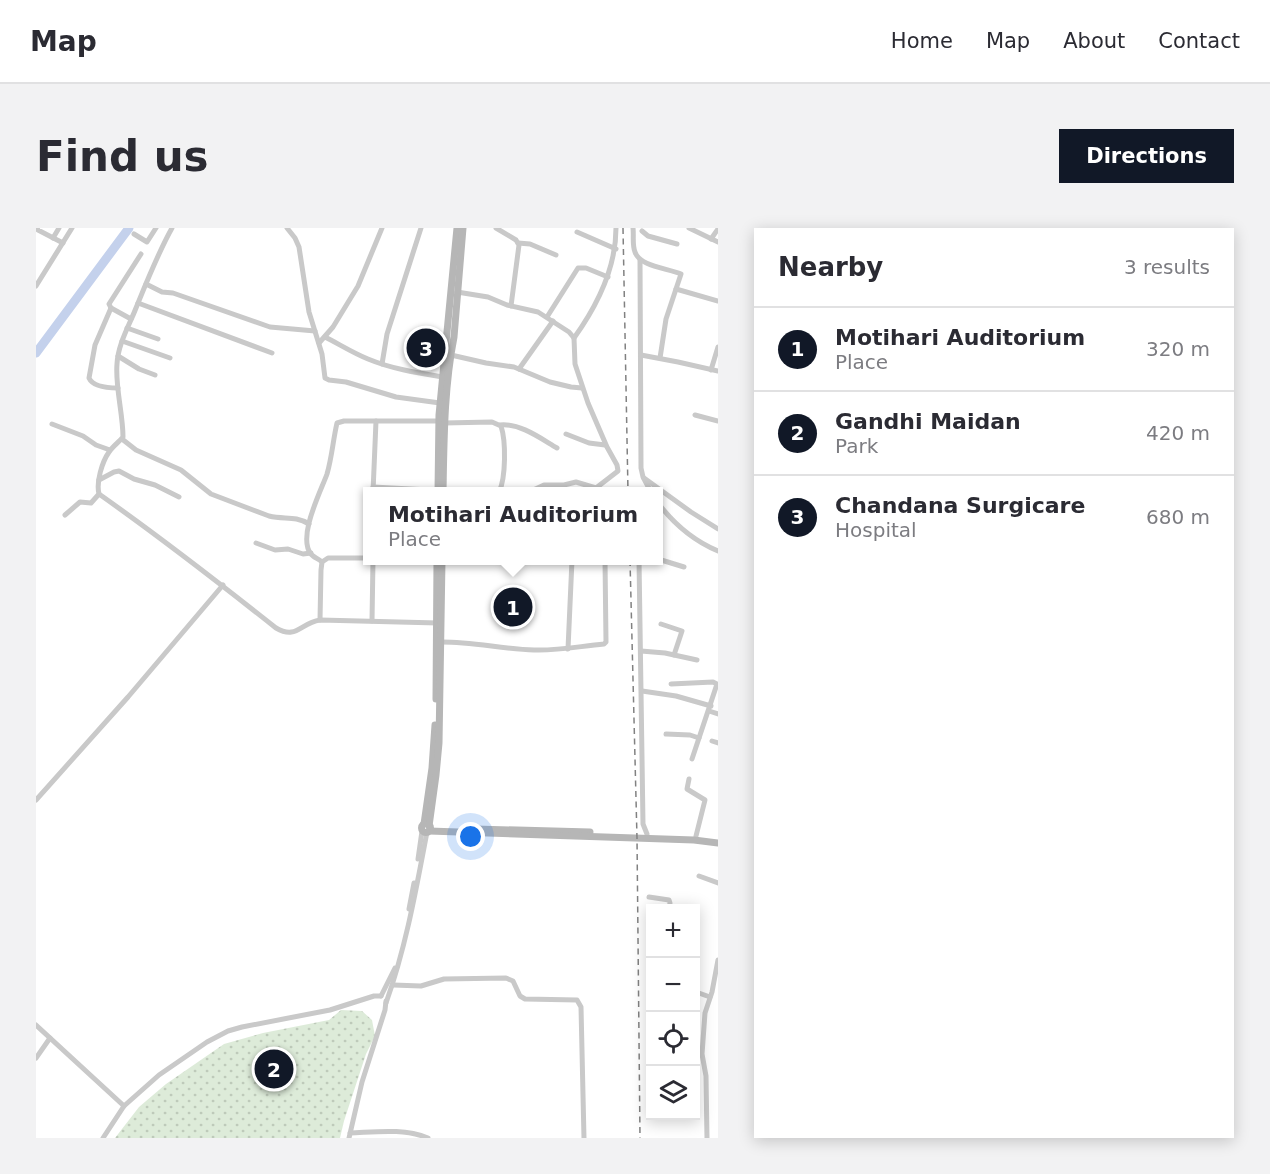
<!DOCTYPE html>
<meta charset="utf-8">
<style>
:root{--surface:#fff;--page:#f2f2f3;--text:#2b2b33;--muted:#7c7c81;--line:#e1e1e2;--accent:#111827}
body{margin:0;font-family:"DejaVu Sans",sans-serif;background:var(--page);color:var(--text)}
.controls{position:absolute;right:18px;bottom:18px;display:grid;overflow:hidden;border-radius:0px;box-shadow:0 3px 15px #0003}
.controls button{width:54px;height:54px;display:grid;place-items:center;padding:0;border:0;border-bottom:2px solid var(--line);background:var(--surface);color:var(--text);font:30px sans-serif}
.you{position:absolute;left:435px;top:609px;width:21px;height:21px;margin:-15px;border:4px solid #fff;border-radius:50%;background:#1a73e8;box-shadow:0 0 0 9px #1a73e833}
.badge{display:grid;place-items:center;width:39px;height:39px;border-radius:50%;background:var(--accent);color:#fff;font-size:20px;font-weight:700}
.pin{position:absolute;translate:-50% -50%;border:3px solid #fff;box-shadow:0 2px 6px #0006}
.popup{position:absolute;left:327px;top:259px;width:300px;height:78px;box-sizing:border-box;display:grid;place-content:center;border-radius:0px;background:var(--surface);filter:drop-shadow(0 2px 4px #0005);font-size:20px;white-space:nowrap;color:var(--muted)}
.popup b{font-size:22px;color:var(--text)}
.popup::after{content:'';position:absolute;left:50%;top:100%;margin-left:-12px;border:12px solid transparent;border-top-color:var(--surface)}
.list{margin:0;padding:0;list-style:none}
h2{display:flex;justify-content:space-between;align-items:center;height:78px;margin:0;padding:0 24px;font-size:26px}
h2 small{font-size:20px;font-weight:400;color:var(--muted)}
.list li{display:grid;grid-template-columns:39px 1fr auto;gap:18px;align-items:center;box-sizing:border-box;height:84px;padding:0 24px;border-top:2px solid var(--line)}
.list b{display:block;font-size:22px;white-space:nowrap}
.list p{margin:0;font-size:20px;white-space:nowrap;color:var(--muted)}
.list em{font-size:20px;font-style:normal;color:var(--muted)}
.icon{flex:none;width:33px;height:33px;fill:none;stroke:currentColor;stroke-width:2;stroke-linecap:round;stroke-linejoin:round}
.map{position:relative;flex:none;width:682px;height:910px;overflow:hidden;border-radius:0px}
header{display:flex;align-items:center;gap:36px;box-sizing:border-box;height:84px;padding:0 30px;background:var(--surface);border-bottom:2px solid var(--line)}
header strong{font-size:28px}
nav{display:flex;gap:33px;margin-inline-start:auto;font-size:21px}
.intro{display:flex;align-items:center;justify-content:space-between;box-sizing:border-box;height:144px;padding:0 36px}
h1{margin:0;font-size:42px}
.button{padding:15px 27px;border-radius:0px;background:var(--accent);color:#fff;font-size:21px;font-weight:700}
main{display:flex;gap:36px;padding:0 36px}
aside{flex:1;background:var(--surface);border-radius:0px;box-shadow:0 3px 15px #0003}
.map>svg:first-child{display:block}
</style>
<header>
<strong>Map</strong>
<nav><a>Home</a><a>Map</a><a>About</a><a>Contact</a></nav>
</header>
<div class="intro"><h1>Find us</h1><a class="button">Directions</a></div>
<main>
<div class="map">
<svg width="682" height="910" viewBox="0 0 682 910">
<defs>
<pattern id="park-dots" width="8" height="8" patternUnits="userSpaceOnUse" patternTransform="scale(1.5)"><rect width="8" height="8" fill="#ddebd9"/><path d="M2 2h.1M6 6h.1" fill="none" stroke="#becaba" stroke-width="1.8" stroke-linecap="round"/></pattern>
</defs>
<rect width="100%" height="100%" fill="#fff"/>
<!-- park -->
<polygon fill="url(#park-dots)" points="305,782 326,783 336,792 339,808 330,826 308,893 304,910 79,910 103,879 130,856 188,816 227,805 293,792"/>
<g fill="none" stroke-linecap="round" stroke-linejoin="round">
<!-- river -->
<polyline stroke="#c4d1ec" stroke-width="9" points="0,125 93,0"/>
<!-- street -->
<g stroke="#c9c9c9" stroke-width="5">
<polyline points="1,0 2,2 27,15"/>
<polyline points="251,0 259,10 263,19 273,84 286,126 289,150 293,152 310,154 360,169 404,175"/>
<polyline points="460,0 480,12 483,17 475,78"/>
<path d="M 597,0 C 598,8 596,17 599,24 C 604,39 632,40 645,46 L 630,91 L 624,130"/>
<polyline points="653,0 682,14"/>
<polyline points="606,3 612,8 641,16"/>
<polyline points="541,4 580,21"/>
<polyline points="98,6 111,14 120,0"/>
<polyline points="17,10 23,0"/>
<polyline points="675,11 682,1"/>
<polyline points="482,15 494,16 520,27"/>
<polyline points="604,32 605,240 607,249 615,264"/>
<polyline points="110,56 126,64 137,65 234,99 279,103"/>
<polyline points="0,58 36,0"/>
<polyline points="640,61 682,73"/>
<polyline points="421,64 452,69 471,77 502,84 533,104 538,110 539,136 552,175 571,219 581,237 582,243 560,260 540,254 528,257 508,257 493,264"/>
<polyline points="102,75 236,125"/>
<path d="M 75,80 L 59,117 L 53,150 C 57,159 73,160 82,160"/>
<polyline points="511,89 542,40 550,40 572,49"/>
<polyline points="95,91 75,80 73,76 105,26"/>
<polyline points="91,100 122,111"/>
<path d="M 289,109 C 303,116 317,125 332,131 C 356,141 382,145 407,149"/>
<path d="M 538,110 C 561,78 580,40 580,0"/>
<polyline points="86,113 134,130"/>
<polyline points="283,115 297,99 322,58 346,0"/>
<polyline points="415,127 450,135 478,139 514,154 535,159 546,160"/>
<polyline points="605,127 642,134 682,143"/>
<polyline points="82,128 103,141 119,147"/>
<polyline points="346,136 351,106 385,0"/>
<polyline points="483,141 517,93"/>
<polyline points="675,142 682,119"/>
<polyline points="659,187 682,193"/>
<path d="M 408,195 L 456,194 L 465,198 C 470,213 470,250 463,264"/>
<polyline points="16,196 47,208 60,217 74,222"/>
<path d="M 464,197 C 484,195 504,210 521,220"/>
<polyline points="530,206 553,215 569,217"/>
<path d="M 86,211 L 100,222 L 145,242 L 175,266 L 233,288 C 249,292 258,287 273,296"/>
<polyline points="608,250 655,284 682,301"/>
<polyline points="63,252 78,244 83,243 98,251 119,257 143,269"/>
<polyline points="337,259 431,264"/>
<polyline points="337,264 340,193"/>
<path d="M 63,266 C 124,309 182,354 240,400 C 261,412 264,395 284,392 L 402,395"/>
<path d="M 622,275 C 638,296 658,313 682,323"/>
<path d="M 29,287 L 44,274 L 55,275 L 63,266 C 60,254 66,234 73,224 C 77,218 83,214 87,209 C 87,186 79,158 81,136 C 82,116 93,98 100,80 C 111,53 122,25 136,0"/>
<polyline points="220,315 239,322 252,321 267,326 275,325"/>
<polyline points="622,331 648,339"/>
<polyline points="603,332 607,596 611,606"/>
<path d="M 286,334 C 283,331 277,329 275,326 C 261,309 285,263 291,246 C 296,229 297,212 301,195 L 308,193 L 403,193"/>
<polyline points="284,392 285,342 286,334 292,330 332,330"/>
<polyline points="336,393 337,332"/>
<polyline points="625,396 646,403 638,427"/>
<path d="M 406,414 C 437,414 467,421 498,422 C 522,423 545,418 568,416 L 570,414 L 569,332"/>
<polyline points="532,421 536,332"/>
<polyline points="605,423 629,425 661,432"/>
<polyline points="635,456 677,454 681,456 656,531"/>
<polyline points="606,463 640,468 675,478"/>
<polyline points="673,483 682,486"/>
<polyline points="630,506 654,507 663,510"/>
<polyline points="676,513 682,515"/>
<polyline points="653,551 651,561 669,572 660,608"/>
<polyline points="0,572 92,469 187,357"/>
<polyline points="382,631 386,603"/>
<polyline points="663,648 682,655"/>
<polyline points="613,669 633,672 634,675 633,680"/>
<polyline points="373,681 378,655"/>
<polyline points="357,757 385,758 408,751 470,750 477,753 484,768 489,771 541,772 545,779 548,910"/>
<polyline points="660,764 674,769"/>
<polyline points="345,768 359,740"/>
<path d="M 350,775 C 370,719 380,662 391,604"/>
<polyline points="0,797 88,878"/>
<polyline points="0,830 14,810"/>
<path d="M 314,905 C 340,904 367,900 392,910"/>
<polyline points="67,910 88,878 123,847 171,814 192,803 206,799 294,782 338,768 345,768"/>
<polyline points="313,910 326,854 349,782 350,773"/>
<polyline points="671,910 670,848 666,826 669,785 676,764 682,732"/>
</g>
<!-- secondary -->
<g stroke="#b6b6b6" stroke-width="7">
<polyline points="402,264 403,187 421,0"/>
<path d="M 407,264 C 408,212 408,160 418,109 L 427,0"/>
<polyline points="400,471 401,332"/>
<circle cx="390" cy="600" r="4.5"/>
<polyline points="388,596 396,540 399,497"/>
<polyline points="393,598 400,547 403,515 406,332"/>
<polyline points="439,601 554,604"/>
<polyline points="393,603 658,612 682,615"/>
</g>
<!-- rail -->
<g stroke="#818181" stroke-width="1.5" stroke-dasharray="6 4.5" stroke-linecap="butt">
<polyline points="587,0 592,264"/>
<polyline points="594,332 601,610 604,910"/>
</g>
</g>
</svg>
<div class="controls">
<button>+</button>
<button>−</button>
<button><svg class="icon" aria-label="locate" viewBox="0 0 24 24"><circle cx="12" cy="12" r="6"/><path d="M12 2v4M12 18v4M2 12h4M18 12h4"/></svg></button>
<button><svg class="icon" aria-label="layers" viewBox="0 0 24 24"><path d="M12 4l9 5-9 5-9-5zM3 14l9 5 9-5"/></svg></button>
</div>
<div class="you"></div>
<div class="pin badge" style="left:477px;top:379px">1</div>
<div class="popup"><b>Motihari Auditorium</b>Place</div>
<div class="pin badge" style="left:238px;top:841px">2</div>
<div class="pin badge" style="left:390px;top:120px">3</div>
</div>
<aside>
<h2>Nearby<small>3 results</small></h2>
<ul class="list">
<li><span class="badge">1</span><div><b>Motihari Auditorium</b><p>Place</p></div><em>320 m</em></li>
<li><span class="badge">2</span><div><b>Gandhi Maidan</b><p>Park</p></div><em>420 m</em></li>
<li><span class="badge">3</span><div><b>Chandana Surgicare</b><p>Hospital</p></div><em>680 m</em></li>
</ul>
</aside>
</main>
